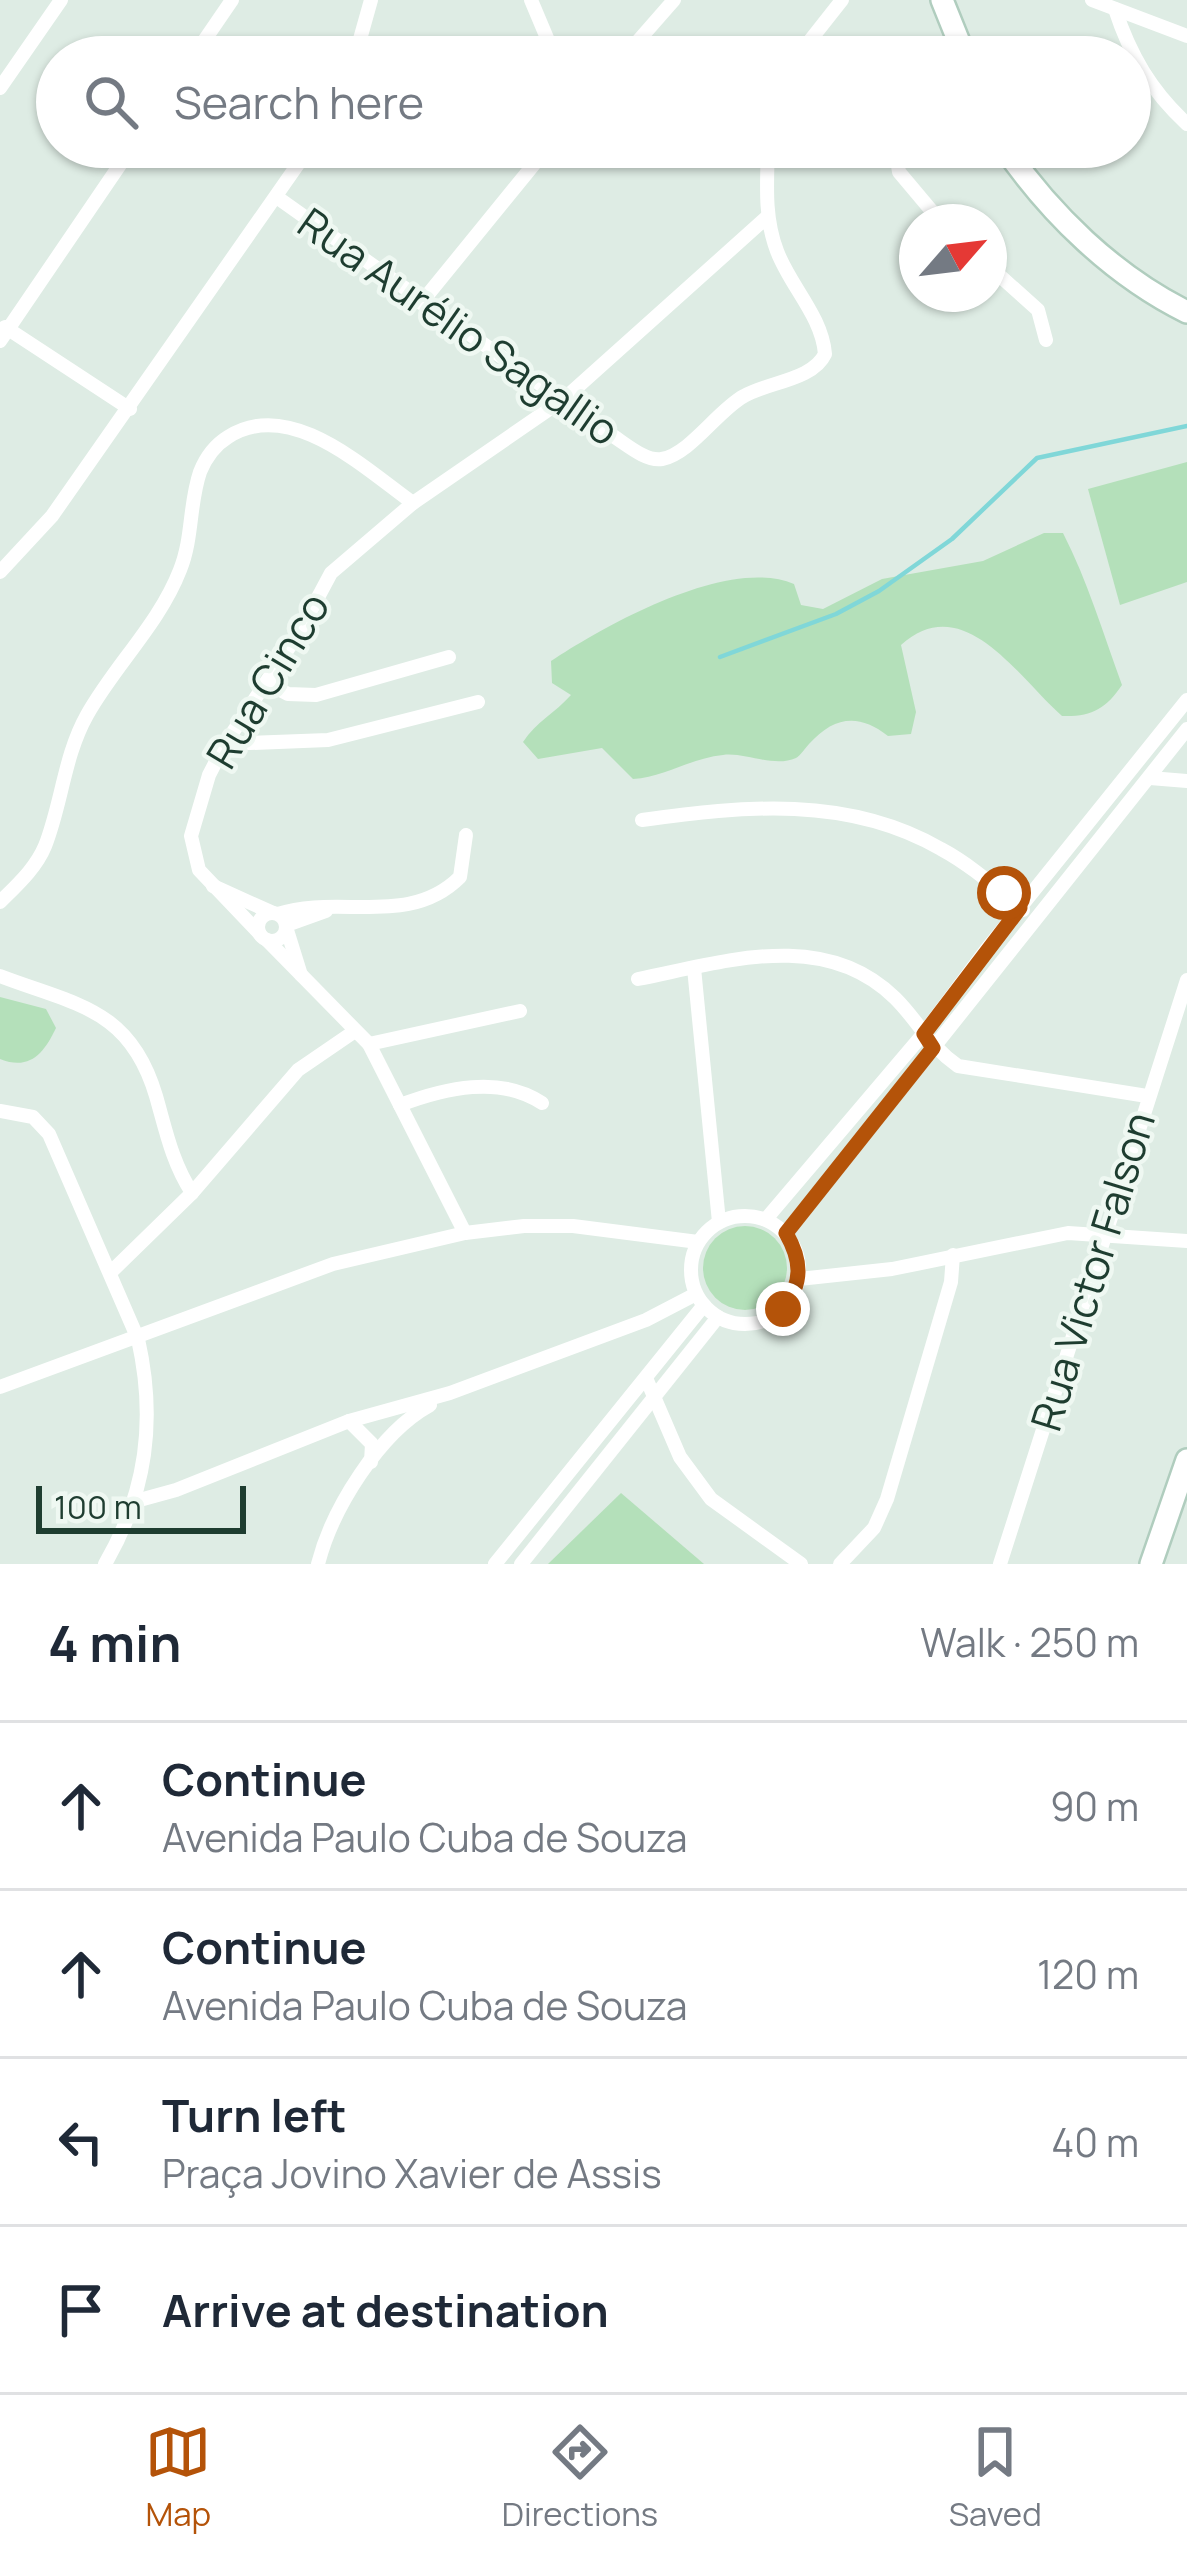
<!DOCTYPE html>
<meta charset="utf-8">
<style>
:root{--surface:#fff;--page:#f6f6f7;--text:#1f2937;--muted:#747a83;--line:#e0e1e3;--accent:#b45309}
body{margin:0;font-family:Manrope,sans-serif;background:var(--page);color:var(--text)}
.compass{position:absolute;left:899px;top:204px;width:108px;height:108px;border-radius:50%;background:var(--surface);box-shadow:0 3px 9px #0004;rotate:62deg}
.scale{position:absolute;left:36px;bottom:30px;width:210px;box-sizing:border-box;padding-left:12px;border:6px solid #1e3d30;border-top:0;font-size:33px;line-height:42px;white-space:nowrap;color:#1e3d30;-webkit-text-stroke:9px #eff8f2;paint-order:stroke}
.stop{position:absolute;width:36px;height:36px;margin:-27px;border:9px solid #b45309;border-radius:50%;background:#fff}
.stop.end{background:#b45309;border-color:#fff;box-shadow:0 3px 12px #0008}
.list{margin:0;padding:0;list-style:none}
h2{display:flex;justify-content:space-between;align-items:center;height:156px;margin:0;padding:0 48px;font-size:51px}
h2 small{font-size:39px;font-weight:400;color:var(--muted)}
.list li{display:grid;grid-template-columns:78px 1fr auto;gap:36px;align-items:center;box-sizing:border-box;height:168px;padding:0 48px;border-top:3px solid var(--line)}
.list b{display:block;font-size:45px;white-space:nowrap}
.list p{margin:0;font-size:39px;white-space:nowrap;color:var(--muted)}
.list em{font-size:39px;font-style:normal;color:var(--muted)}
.icon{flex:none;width:66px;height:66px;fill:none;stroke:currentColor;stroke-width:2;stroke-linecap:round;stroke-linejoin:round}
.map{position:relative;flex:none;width:1187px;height:1564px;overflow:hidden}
.search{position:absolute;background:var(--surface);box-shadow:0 3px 9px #0004;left:36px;right:36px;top:36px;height:132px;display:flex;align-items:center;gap:30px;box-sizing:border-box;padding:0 42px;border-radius:66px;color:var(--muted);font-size:45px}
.sheet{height:828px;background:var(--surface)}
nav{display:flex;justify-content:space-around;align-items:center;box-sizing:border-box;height:168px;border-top:3px solid var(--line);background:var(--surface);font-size:33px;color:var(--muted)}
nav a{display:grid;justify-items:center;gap:6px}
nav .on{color:var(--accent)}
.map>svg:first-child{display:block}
</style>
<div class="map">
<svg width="1187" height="1564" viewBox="0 0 1187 1564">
<rect width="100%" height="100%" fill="#deece4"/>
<!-- green -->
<g fill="#b4e0ba">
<polygon points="1187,462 1187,582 1120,605 1088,489"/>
<path d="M 1044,533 L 1063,533 C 1088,582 1103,633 1122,685 C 1106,709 1091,717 1062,716 C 1019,679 964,588 901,645 L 916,712 L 911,734 L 888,736 C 859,713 834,716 809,744 C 806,747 800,756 796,758 C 774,768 745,752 723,755 C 691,758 665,777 633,779 L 602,748 L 538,759 L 523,742 C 536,722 555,713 571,695 L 552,683 L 551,661 C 607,624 729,556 794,584 L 801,605 L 823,609 L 882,579 L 983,561 Z"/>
<path d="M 0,997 L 46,1009 L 56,1028 C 44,1053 30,1071 0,1059 Z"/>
<circle cx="745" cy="1268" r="42"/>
<polygon points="621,1493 704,1564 548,1564"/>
</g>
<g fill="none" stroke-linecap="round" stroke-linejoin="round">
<!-- stream -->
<polyline stroke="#80d7d8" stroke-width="4.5" points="720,657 836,614 879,591 952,539 1037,458 1187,426"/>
<defs>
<g id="secondary">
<polyline points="942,0 965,57"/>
<path d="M 1004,147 C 1050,214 1114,276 1187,312"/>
<polyline points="1151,1564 1187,1460"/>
</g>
</defs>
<!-- secondary casing -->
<use href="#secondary" stroke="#b0cdbe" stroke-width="26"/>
<!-- minor -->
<g stroke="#fff" stroke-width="14">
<polyline points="531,0 555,57"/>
<polyline points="1092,0 1187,36"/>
<path d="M 1115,9 C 1130,55 1151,91 1187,124"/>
<polyline points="193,57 232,0"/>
<polyline points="355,57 371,0"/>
<polyline points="624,57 674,0"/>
<polyline points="797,57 842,0"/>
<polyline points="0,88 61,0"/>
<polyline points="895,147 899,172 941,222"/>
<path d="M 278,198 L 613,436 C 626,444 646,462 662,459 C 690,454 718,410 744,396 C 768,382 813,380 825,354 C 822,316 790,286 777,251 C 764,217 767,183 768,147"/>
<polyline points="989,266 1038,310 1046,340"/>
<polyline points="421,303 548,147"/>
<polyline points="5,327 130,409"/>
<polyline points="0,341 132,147"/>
<polyline points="0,572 52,516 310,147"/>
<polyline points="267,683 288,694 316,695 449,657"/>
<polyline points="225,744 328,740 478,702"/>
<polyline points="1150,778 1187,781"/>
<path d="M 642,820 C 743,806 848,795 941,849 C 971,865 996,888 1023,910"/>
<polyline points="213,886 273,913"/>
<path d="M 0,902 C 17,885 36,868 45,846 C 62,803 64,756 87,715 C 115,665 159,624 180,570 C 193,538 189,504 200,472 C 206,457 215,445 228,437 C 290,397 364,468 413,503"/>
<circle cx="272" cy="927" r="14"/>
<path d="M 278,914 C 338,894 409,928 460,877 L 466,835"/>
<polyline points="287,925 326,911"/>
<polyline points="287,930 301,975"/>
<polyline points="260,934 199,870 191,836 209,775 225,744 300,631 331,573 413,503 564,399 767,217"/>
<polyline points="267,940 369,1044 465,1233"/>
<polyline points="694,968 719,1222"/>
<path d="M 0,976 C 76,1005 130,1008 156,1096 C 166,1131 172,1162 192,1193"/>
<path d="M 638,979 C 724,962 824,928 895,998 C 920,1023 928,1045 958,1066 L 1147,1096"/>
<polyline points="369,1044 520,1011"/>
<path d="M 400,1105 C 445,1088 500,1075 542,1103"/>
<path d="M 0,1111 L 33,1117 L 49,1134 L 138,1339 C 156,1419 147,1492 105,1564"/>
<circle cx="745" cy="1270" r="54"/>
<polyline points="766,1219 924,1033 986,950 1187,700"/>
<polyline points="786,1233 1187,729"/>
<polyline points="111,1272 192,1193 298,1070 355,1031"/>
<polyline points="799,1279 892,1269 1068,1233 1187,1241"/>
<polyline points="646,1378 680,1457 711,1499 801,1564"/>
<polyline points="0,1387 333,1264 465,1233 524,1226 573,1226 698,1242"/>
<polyline points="349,1421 372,1444 371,1462"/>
<polyline points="136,1501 176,1490 349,1421 450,1393 646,1320 696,1294"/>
<path d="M 318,1564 C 332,1509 379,1433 430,1405"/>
<polyline points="495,1564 704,1305"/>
<polyline points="521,1564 718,1317"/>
<polyline points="840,1564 874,1528 887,1499 951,1282 953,1255"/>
<polyline points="1000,1564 1187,980"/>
</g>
<!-- secondary -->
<use href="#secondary" stroke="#fff" stroke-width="21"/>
</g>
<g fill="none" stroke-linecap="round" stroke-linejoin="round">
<!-- route -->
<path stroke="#b45309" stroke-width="15" d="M 783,1309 C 803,1283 802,1261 786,1233 L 933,1048 L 924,1034 L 1020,908 L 1004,893"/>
</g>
<g text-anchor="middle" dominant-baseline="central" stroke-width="9" stroke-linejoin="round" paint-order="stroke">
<!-- street labels -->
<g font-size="42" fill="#1e3d30" stroke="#eff8f2">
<text transform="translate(459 326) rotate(35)">Rua Aurélio Sagallio</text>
<text transform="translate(267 680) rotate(-59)">Rua Cinco</text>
<text transform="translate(1092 1271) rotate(-73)">Rua Victor Falson</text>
</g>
</g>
</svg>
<svg class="compass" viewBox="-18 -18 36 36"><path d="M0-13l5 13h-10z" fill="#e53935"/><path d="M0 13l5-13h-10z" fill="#747a83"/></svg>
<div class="scale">100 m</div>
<div class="stop" style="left:1004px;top:893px"></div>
<div class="stop end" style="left:783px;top:1309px"></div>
<div class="search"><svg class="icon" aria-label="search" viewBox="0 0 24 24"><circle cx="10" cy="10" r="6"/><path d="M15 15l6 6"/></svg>Search here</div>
</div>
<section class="sheet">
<h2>4 min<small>Walk · 250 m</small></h2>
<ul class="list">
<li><svg class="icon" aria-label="ahead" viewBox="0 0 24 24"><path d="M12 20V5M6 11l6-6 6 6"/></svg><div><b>Continue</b><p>Avenida Paulo Cuba de Souza</p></div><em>90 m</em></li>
<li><svg class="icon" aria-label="ahead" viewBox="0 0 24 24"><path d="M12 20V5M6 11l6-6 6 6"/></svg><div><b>Continue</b><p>Avenida Paulo Cuba de Souza</p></div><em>120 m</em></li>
<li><svg class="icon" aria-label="left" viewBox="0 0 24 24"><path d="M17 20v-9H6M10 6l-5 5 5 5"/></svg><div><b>Turn left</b><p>Praça Jovino Xavier de Assis</p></div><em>40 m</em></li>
<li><svg class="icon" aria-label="arrive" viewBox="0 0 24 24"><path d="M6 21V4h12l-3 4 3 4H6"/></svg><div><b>Arrive at destination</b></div></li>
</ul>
</section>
<nav>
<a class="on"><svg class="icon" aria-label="map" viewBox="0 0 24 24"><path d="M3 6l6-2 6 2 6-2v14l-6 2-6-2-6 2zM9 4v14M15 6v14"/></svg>Map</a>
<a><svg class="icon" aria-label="directions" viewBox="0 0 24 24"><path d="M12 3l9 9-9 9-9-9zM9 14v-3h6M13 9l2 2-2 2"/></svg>Directions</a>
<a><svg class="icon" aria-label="saved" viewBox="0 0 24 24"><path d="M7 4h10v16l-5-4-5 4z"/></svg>Saved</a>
</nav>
